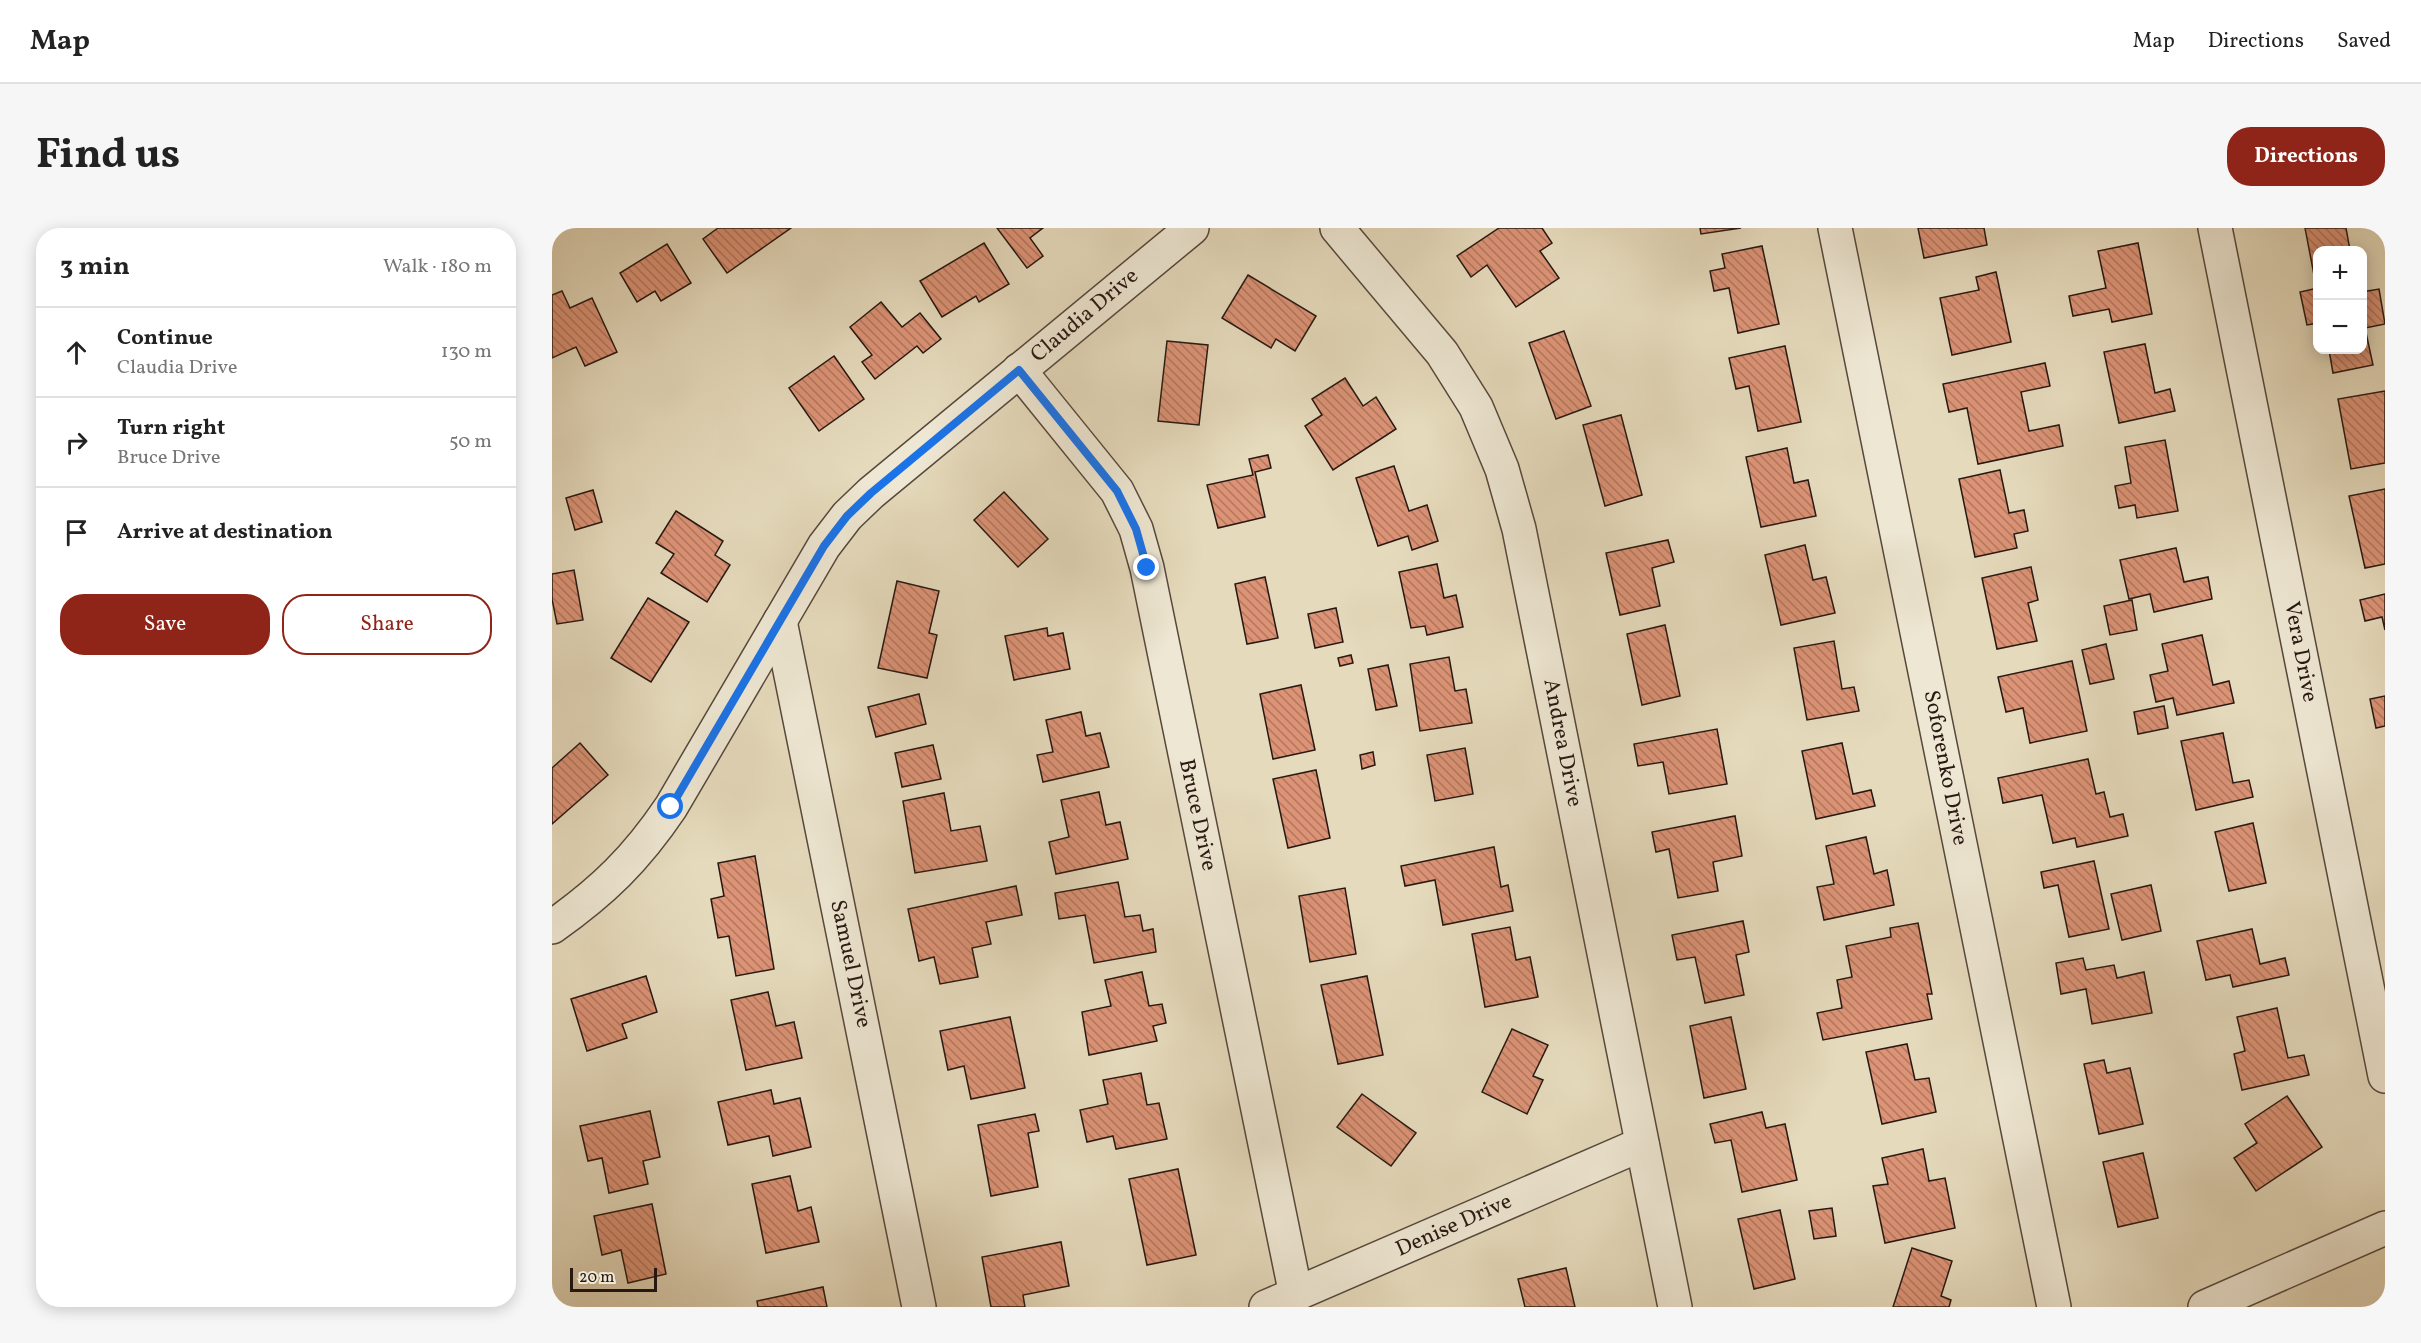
<!DOCTYPE html>
<meta charset="utf-8">
<style>
:root{--surface:#fff;--page:#f6f6f6;--text:#222;--muted:#767676;--line:#e0e0e0;--accent:#8f2418}
body{margin:0;font-family:Vollkorn,serif;background:var(--page);color:var(--text)}
.controls{position:absolute;right:18px;top:18px;display:grid;overflow:hidden;border-radius:12px;box-shadow:0 3px 15px #0003}
.controls button{width:54px;height:54px;display:grid;place-items:center;padding:0;border:0;border-bottom:2px solid var(--line);background:var(--surface);color:var(--text);font:30px sans-serif}
.scale{position:absolute;left:18px;bottom:15px;width:87px;box-sizing:border-box;padding-left:6px;border:3px solid #271812;border-top:0;font-size:16px;line-height:21px;white-space:nowrap;color:#271812;-webkit-text-stroke:4px #eee7d3;paint-order:stroke}
.stop{position:absolute;width:18px;height:18px;margin:-14px;border:4px solid #1a73e8;border-radius:50%;background:#fff}
.stop.end{background:#1a73e8;border-color:#fff;box-shadow:0 2px 6px #0008}
.list{margin:0;padding:0;list-style:none}
h2{display:flex;justify-content:space-between;align-items:center;height:78px;margin:0;padding:0 24px;font-size:26px}
h2 small{font-size:20px;font-weight:400;color:var(--muted)}
.list li{display:grid;grid-template-columns:39px 1fr auto;gap:18px;align-items:center;box-sizing:border-box;height:90px;padding:0 24px;border-top:2px solid var(--line)}
.list b{display:block;font-size:22px;white-space:nowrap}
.list p{margin:0;font-size:20px;white-space:nowrap;color:var(--muted)}
.list em{font-size:20px;font-style:normal;color:var(--muted)}
.actions{display:flex;gap:12px;padding:18px 24px}
.actions a{flex:1;padding:14px 0;border:2px solid var(--accent);border-radius:24px;text-align:center;font-size:21px;color:var(--accent)}
.actions .main{background:var(--accent);color:#fff}
.icon{flex:none;width:33px;height:33px;fill:none;stroke:currentColor;stroke-width:2;stroke-linecap:round;stroke-linejoin:round}
.map{position:relative;flex:none;width:1833px;height:1079px;overflow:hidden;border-radius:24px}
header{display:flex;align-items:center;gap:36px;box-sizing:border-box;height:84px;padding:0 30px;background:var(--surface);border-bottom:2px solid var(--line)}
header strong{font-size:28px}
nav{display:flex;gap:33px;margin-inline-start:auto;font-size:21px}
.intro{display:flex;align-items:center;justify-content:space-between;box-sizing:border-box;height:144px;padding:0 36px}
h1{margin:0;font-size:42px}
.button{padding:15px 27px;border-radius:24px;background:var(--accent);color:#fff;font-size:21px;font-weight:700}
main{display:flex;gap:36px;padding:0 36px}
aside{flex:1;background:var(--surface);border-radius:24px;box-shadow:0 3px 15px #0003}
.map>svg:first-child{display:block}
</style>
<header>
<strong>Map</strong>
<nav><a>Map</a><a>Directions</a><a>Saved</a></nav>
</header>
<div class="intro"><h1>Find us</h1><a class="button">Directions</a></div>
<main>
<aside>
<h2>3 min<small>Walk · 180 m</small></h2>
<ul class="list">
<li><svg class="icon" aria-label="ahead" viewBox="0 0 24 24"><path d="M12 20V5M6 11l6-6 6 6"/></svg><div><b>Continue</b><p>Claudia Drive</p></div><em>130 m</em></li>
<li><svg class="icon" aria-label="right" viewBox="0 0 24 24"><path d="M7 20v-9h11M14 6l5 5-5 5"/></svg><div><b>Turn right</b><p>Bruce Drive</p></div><em>50 m</em></li>
<li><svg class="icon" aria-label="arrive" viewBox="0 0 24 24"><path d="M6 21V4h12l-3 4 3 4H6"/></svg><div><b>Arrive at destination</b></div></li>
</ul>
<div class="actions"><a class="main">Save</a><a>Share</a></div>
</aside>
<div class="map">
<svg width="1833" height="1079" viewBox="0 0 1833 1079">
<defs>
<pattern id="building-back-hatch" width="6" height="6" patternUnits="userSpaceOnUse" patternTransform="scale(1.5)"><rect width="6" height="6" fill="#dc9376"/><path d="M-1 5l2 2M0 0l6 6M5-1l2 2" fill="none" stroke="#b2775f"/></pattern>
</defs>
<rect width="100%" height="100%" fill="#e5dabc"/>
<filter id="stains"><feTurbulence type="fractalNoise" baseFrequency=".00333" numOctaves="4"/><feColorMatrix values="0 0 0 0 .2 0 0 0 0 .09 0 0 0 0 .02 0 0 0 .5 -.17"/></filter>
<radialGradient id="worn" r=".72"><stop offset=".6" stop-color="#630" stop-opacity="0"/><stop offset="1" stop-color="#630" stop-opacity=".3"/></radialGradient>
<!-- building -->
<g fill="url(#building-back-hatch)" stroke="#271812" stroke-width="1.5">
<polygon points="166,0 239,0 175,45 151,11"/>
<polygon points="445,0 491,0 478,10 491,28 475,40"/>
<polygon points="947,0 990,0 1000,15 988,23 1007,50 964,79 935,37 919,49 905,28"/>
<polygon points="1148,0 1189,0 1149,6"/>
<polygon points="1366,0 1432,0 1435,17 1372,30"/>
<polygon points="1753,0 1794,0 1798,22 1766,22 1766,46 1762,47"/>
<polygon points="432,15 457,56 427,74 424,68 390,89 368,53"/>
<polygon points="1586,15 1600,86 1560,94 1557,81 1521,88 1517,68 1554,60 1546,23"/>
<polygon points="115,16 139,55 109,73 103,63 85,74 68,45"/>
<polygon points="1210,18 1227,96 1186,105 1177,60 1162,63 1158,43 1173,40 1170,26"/>
<polygon points="1444,44 1459,114 1400,127 1388,70 1427,62 1424,49"/>
<polygon points="696,47 764,88 743,123 724,111 719,120 670,90"/>
<polygon points="1766,60 1766,95 1755,97 1748,64"/>
<polygon points="1827,61 1833,96 1813,100 1821,137 1781,145 1777,122 1810,122 1810,64"/>
<polygon points="10,63 18,80 40,70 65,124 33,138 24,119 0,130 0,67"/>
<polygon points="329,74 350,99 368,85 389,111 371,125 365,118 323,151 310,134 320,127 298,99"/>
<polygon points="1012,103 1039,178 1004,191 977,115"/>
<polygon points="615,113 656,117 647,197 606,193"/>
<polygon points="1593,116 1603,165 1618,161 1623,183 1567,195 1552,124"/>
<polygon points="1233,118 1249,194 1206,203 1197,158 1184,161 1177,130"/>
<polygon points="282,128 312,171 267,203 237,160"/>
<polygon points="1493,135 1498,158 1469,164 1477,203 1507,197 1511,218 1426,236 1415,180 1397,184 1391,156"/>
<polygon points="793,150 811,178 824,169 844,201 781,242 753,198 770,187 760,171"/>
<polygon points="1833,163 1833,235 1799,241 1786,171"/>
<polygon points="1069,187 1090,267 1053,278 1031,197"/>
<polygon points="1613,212 1626,283 1585,290 1583,277 1567,280 1563,258 1579,255 1573,219"/>
<polygon points="1235,220 1242,255 1256,252 1264,288 1209,299 1194,229"/>
<polygon points="716,227 719,240 703,244 713,289 666,300 655,257 701,247 697,231"/>
<polygon points="842,238 857,283 875,277 886,313 860,322 856,308 826,318 804,250"/>
<polygon points="1448,242 1457,285 1472,282 1476,303 1462,306 1465,320 1423,329 1407,251"/>
<polygon points="1833,261 1833,336 1813,340 1797,268"/>
<polygon points="41,262 50,294 23,302 14,270"/>
<polygon points="452,264 496,311 466,339 422,292"/>
<polygon points="124,283 171,313 163,327 178,337 155,374 109,345 122,326 104,315"/>
<polygon points="1116,312 1122,334 1100,340 1108,378 1068,387 1054,325"/>
<polygon points="1253,317 1261,352 1274,349 1283,385 1229,397 1213,327"/>
<polygon points="1624,320 1632,354 1656,349 1660,371 1602,384 1598,366 1577,371 1568,332"/>
<polygon points="885,336 892,370 904,367 911,399 875,407 873,398 859,400 847,344"/>
<polygon points="1479,339 1486,372 1476,375 1485,413 1445,421 1430,350"/>
<polygon points="22,342 31,392 5,396 0,371 0,346"/>
<polygon points="713,349 726,410 695,416 683,356"/>
<polygon points="345,353 387,363 377,405 385,407 375,450 326,440"/>
<polygon points="1833,366 1833,402 1830,389 1813,393 1808,372"/>
<polygon points="96,370 137,394 99,454 59,430"/>
<polygon points="1580,372 1585,402 1558,407 1552,378"/>
<polygon points="784,380 791,414 763,420 756,386"/>
<polygon points="1113,397 1128,468 1090,477 1075,406"/>
<polygon points="495,400 496,408 511,405 518,441 462,452 453,408"/>
<polygon points="1650,407 1661,457 1677,453 1682,475 1625,487 1621,470 1604,474 1598,447 1616,443 1610,416"/>
<polygon points="1282,413 1290,461 1302,459 1307,483 1255,492 1242,420"/>
<polygon points="1554,416 1562,451 1538,456 1530,422"/>
<polygon points="799,427 801,435 788,438 786,430"/>
<polygon points="897,429 903,463 914,461 920,495 868,503 858,436"/>
<polygon points="1520,433 1535,503 1478,515 1471,480 1454,484 1446,449"/>
<polygon points="836,437 845,478 824,482 816,441"/>
<polygon points="749,457 763,522 721,531 708,466"/>
<polygon points="367,466 374,496 324,509 316,479"/>
<polygon points="1833,468 1833,498 1824,500 1818,471"/>
<polygon points="1612,478 1616,500 1586,506 1582,484"/>
<polygon points="529,484 534,508 548,505 557,539 491,554 485,527 501,524 494,492"/>
<polygon points="1165,501 1175,556 1117,566 1111,534 1086,538 1082,516"/>
<polygon points="1671,505 1681,555 1697,552 1701,569 1644,582 1629,513"/>
<polygon points="28,515 56,547 0,596 0,540"/>
<polygon points="1290,515 1301,566 1319,562 1323,578 1264,591 1250,523"/>
<polygon points="381,517 389,551 350,559 343,525"/>
<polygon points="913,520 921,566 883,573 875,527"/>
<polygon points="821,524 823,537 810,541 808,527"/>
<polygon points="1536,531 1544,566 1552,564 1558,589 1571,586 1576,608 1525,619 1523,610 1501,615 1490,567 1451,575 1446,550"/>
<polygon points="764,542 778,610 736,620 721,551"/>
<polygon points="547,564 554,597 568,594 576,631 504,646 497,614 517,609 509,572"/>
<polygon points="392,565 399,603 428,598 435,633 363,645 351,573"/>
<polygon points="1183,588 1190,628 1161,634 1166,663 1126,670 1117,621 1104,624 1100,604"/>
<polygon points="1701,595 1714,655 1677,663 1663,604"/>
<polygon points="1314,609 1322,646 1335,642 1342,677 1272,692 1265,659 1282,656 1274,618"/>
<polygon points="942,619 949,659 956,657 961,683 891,697 883,652 853,658 849,638"/>
<polygon points="203,628 222,741 184,748 177,708 166,710 159,671 172,668 166,635"/>
<polygon points="1542,633 1557,701 1517,709 1506,657 1492,660 1489,644"/>
<polygon points="566,654 573,689 588,687 591,703 601,701 604,724 542,735 533,687 507,691 503,665"/>
<polygon points="1599,657 1609,703 1570,712 1559,666"/>
<polygon points="464,658 470,687 434,694 439,716 420,720 426,749 388,756 382,729 367,733 356,681"/>
<polygon points="793,660 804,726 758,734 747,668"/>
<polygon points="1191,693 1197,724 1184,727 1192,767 1153,775 1143,729 1125,732 1120,707"/>
<polygon points="1366,695 1380,766 1375,766 1380,791 1271,812 1265,785 1290,780 1285,752 1300,749 1294,718 1339,709 1338,700"/>
<polygon points="958,699 964,732 978,729 986,769 933,779 920,706"/>
<polygon points="1700,701 1708,736 1733,730 1737,747 1681,759 1678,747 1654,752 1645,713"/>
<polygon points="1531,730 1534,742 1562,737 1565,750 1592,744 1600,785 1540,796 1534,761 1509,766 1504,735"/>
<polygon points="590,744 597,778 610,776 614,795 601,798 605,813 537,827 530,784 559,778 553,752"/>
<polygon points="94,748 105,784 70,796 75,810 35,823 19,771"/>
<polygon points="815,748 831,827 786,836 769,757"/>
<polygon points="216,764 224,798 242,794 250,830 194,842 179,772"/>
<polygon points="1725,780 1736,830 1752,827 1757,847 1690,862 1682,826 1693,823 1685,789"/>
<polygon points="458,789 473,860 419,871 412,838 396,842 388,803"/>
<polygon points="1179,789 1194,861 1152,870 1138,798"/>
<polygon points="960,801 996,817 981,848 991,852 975,886 930,864"/>
<polygon points="1355,816 1363,852 1377,850 1384,884 1330,896 1314,824"/>
<polygon points="1552,832 1555,845 1578,840 1591,896 1547,906 1532,836"/>
<polygon points="589,845 595,877 607,875 615,911 564,921 561,908 535,914 528,882 556,876 551,852"/>
<polygon points="219,862 222,876 248,870 259,919 221,928 217,908 176,917 166,874"/>
<polygon points="810,866 864,905 839,938 785,899"/>
<polygon points="1735,868 1770,919 1704,963 1682,930 1705,915 1693,896"/>
<polygon points="98,883 108,929 91,933 96,956 57,965 50,930 36,933 28,898"/>
<polygon points="1210,884 1214,900 1233,896 1245,952 1190,964 1179,912 1163,915 1158,896"/>
<polygon points="483,886 487,903 476,905 486,959 439,968 426,897"/>
<polygon points="1371,921 1377,953 1393,950 1403,1000 1333,1015 1321,958 1336,956 1330,930"/>
<polygon points="1591,925 1606,990 1566,999 1551,934"/>
<polygon points="626,941 644,1027 595,1037 577,951"/>
<polygon points="238,948 246,983 259,979 267,1014 214,1025 200,956"/>
<polygon points="100,976 114,1046 76,1055 69,1022 50,1027 42,988"/>
<polygon points="1280,980 1284,1008 1262,1011 1257,983"/>
<polygon points="1228,982 1243,1051 1202,1061 1186,991"/>
<polygon points="509,1014 517,1058 471,1067 473,1079 439,1079 430,1029"/>
<polygon points="1360,1020 1400,1033 1389,1068 1399,1072 1397,1079 1341,1079"/>
<polygon points="1014,1040 1023,1079 973,1079 966,1051"/>
<polygon points="271,1059 275,1079 206,1079 205,1073"/>
</g>
<g fill="none" stroke-linecap="round" stroke-linejoin="round">
<defs>
<g id="minor">
<polyline points="785,0 890,125 924,179 950,241 967,301 1123,1079"/>
<polyline points="1283,0 1502,1079"/>
<polyline points="1663,0 1833,848"/>
<polyline points="467,142 565,263 584,301 595,340 744,1067"/>
<polyline points="228,393 367,1079"/>
<path d="M 0,699 C 51,663 84,631 119,579 L 272,318 L 295,288 L 319,265 L 640,0"/>
<polyline points="714,1079 1090,916"/>
<polyline points="1653,1079 1833,1000"/>
</g>
</defs>
<!-- minor casing -->
<use href="#minor" stroke="#56483c" stroke-width="36"/>
<!-- minor -->
<use href="#minor" stroke="#eee7d3" stroke-width="33"/>
</g>
<g fill="none" stroke-linecap="round" stroke-linejoin="round">
<!-- route -->
<polyline stroke="#1a73e8" stroke-width="8" points="119,579 272,318 295,288 319,265 467,142 565,263 584,301 595,340"/>
</g>
<g text-anchor="middle" dominant-baseline="central" stroke-width="4.5" stroke-linejoin="round" paint-order="stroke">
<!-- street labels -->
<g font-size="22" fill="#271812" stroke="#eee7d3">
<text transform="translate(533 88) rotate(-40)">Claudia Drive</text>
<text transform="translate(1748 424) rotate(79)">Vera Drive</text>
<text transform="translate(1010 515) rotate(79)">Andrea Drive</text>
<text transform="translate(1393 540) rotate(79)">Soforenko Drive</text>
<text transform="translate(645 587) rotate(78)">Bruce Drive</text>
<text transform="translate(298 736) rotate(78)">Samuel Drive</text>
<text transform="translate(902 998) rotate(-24)">Denise Drive</text>
</g>
</g>
<rect width="100%" height="100%" filter="url(#stains)"/>
<rect width="100%" height="100%" fill="url(#worn)"/>
</svg>
<div class="controls">
<button>+</button>
<button>−</button>
</div>
<div class="scale">20 m</div>
<div class="stop" style="left:119px;top:579px"></div>
<div class="stop end" style="left:595px;top:340px"></div>
</div>
</main>
